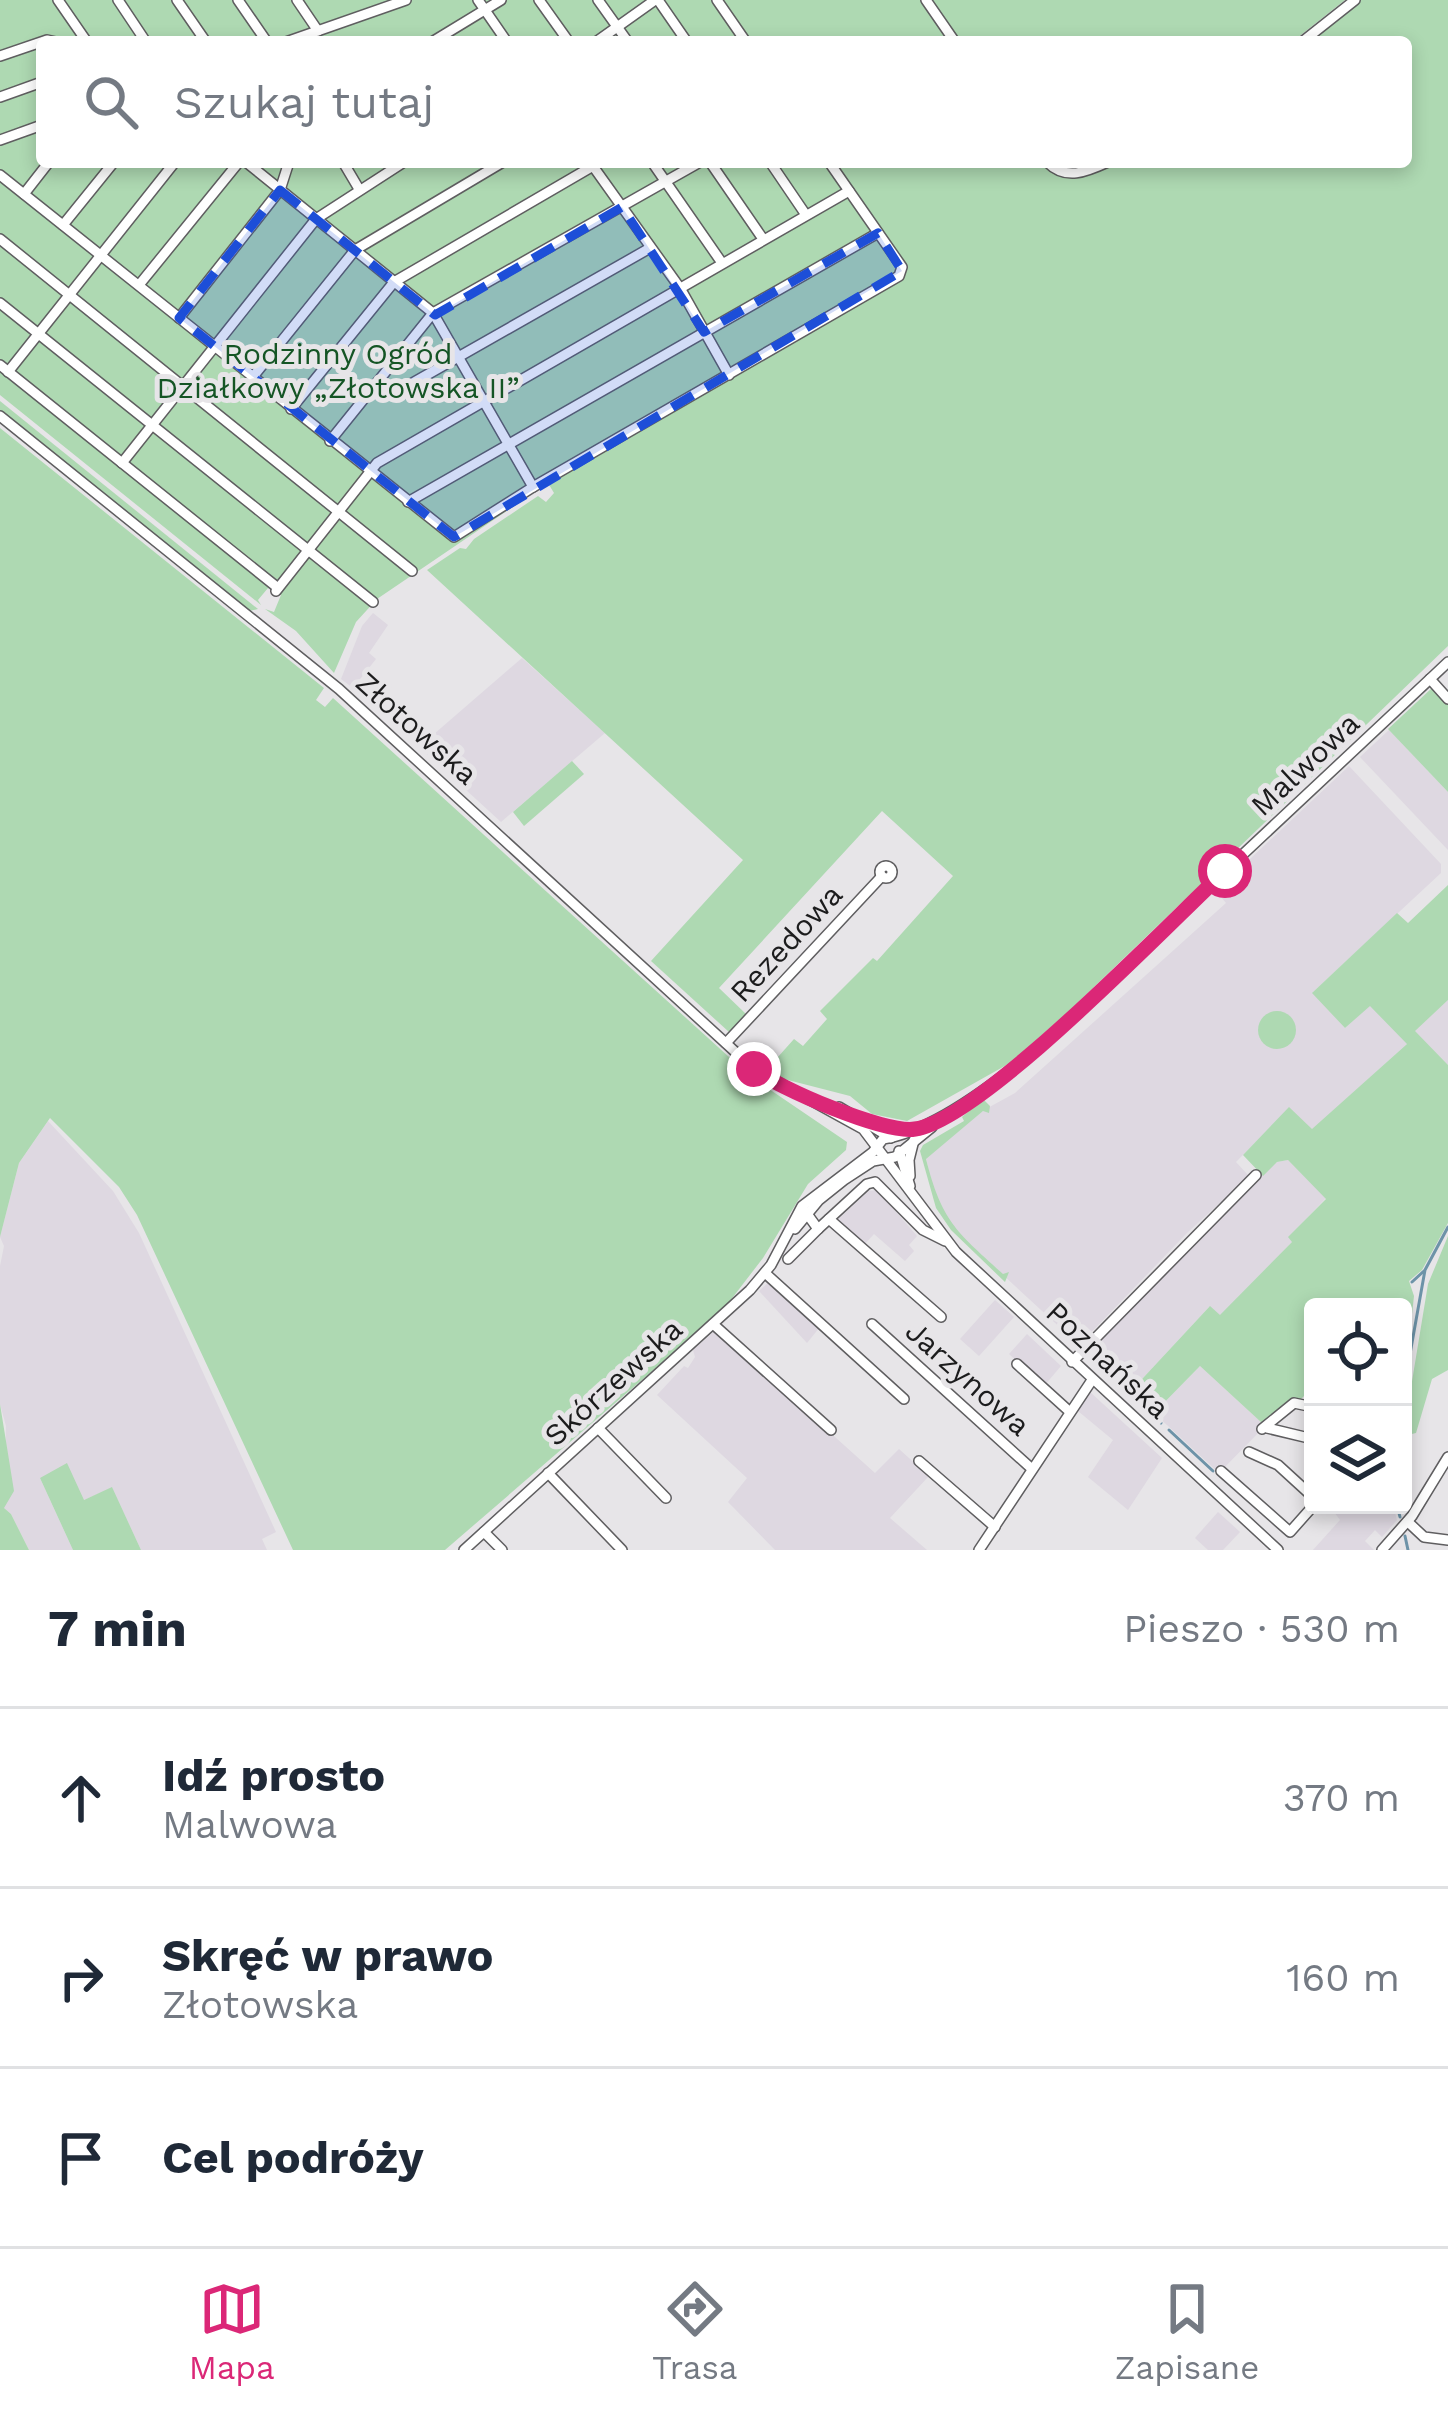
<!DOCTYPE html>
<html lang="pl">
<meta charset="utf-8">
<style>
:root{--surface:#fff;--page:#f2f2f3;--text:#1f2937;--muted:#747a83;--line:#e0e1e3;--accent:#db2777}
body{margin:0;font-family:"Work Sans",sans-serif;background:var(--page);color:var(--text)}
.controls{position:absolute;right:36px;bottom:36px;display:grid;overflow:hidden;border-radius:12px;box-shadow:0 6px 18px #0003}
.controls button{width:108px;height:108px;display:grid;place-items:center;padding:0;border:0;border-bottom:3px solid var(--line);background:var(--surface);color:var(--text);font:60px sans-serif}
.stop{position:absolute;width:36px;height:36px;margin:-27px;border:9px solid #db2777;border-radius:50%;background:#fff}
.stop.end{background:#db2777;border-color:#fff;box-shadow:0 3px 12px #0008}
.list{margin:0;padding:0;list-style:none}
h2{display:flex;justify-content:space-between;align-items:center;height:156px;margin:0;padding:0 48px;font-size:51px}
h2 small{font-size:39px;font-weight:400;color:var(--muted)}
.list li{display:grid;grid-template-columns:78px 1fr auto;gap:36px;align-items:center;box-sizing:border-box;height:180px;padding:0 48px;border-top:3px solid var(--line)}
.list b{display:block;font-size:45px;white-space:nowrap}
.list p{margin:0;font-size:39px;white-space:nowrap;color:var(--muted)}
.list em{font-size:39px;font-style:normal;color:var(--muted)}
.icon{flex:none;width:66px;height:66px;fill:none;stroke:currentColor;stroke-width:2;stroke-linecap:round;stroke-linejoin:round}
.map{position:relative;flex:none;width:1448px;height:1550px;overflow:hidden}
.search{position:absolute;background:var(--surface);box-shadow:0 6px 18px #0003;left:36px;right:36px;top:36px;height:132px;display:flex;align-items:center;gap:30px;box-sizing:border-box;padding:0 42px;border-radius:12px;color:var(--muted);font-size:45px}
.sheet{height:696px;background:var(--surface)}
nav{display:flex;justify-content:space-around;align-items:center;box-sizing:border-box;height:168px;border-top:3px solid var(--line);background:var(--surface);font-size:33px;color:var(--muted)}
nav a{display:grid;justify-items:center;gap:6px}
nav .on{color:var(--accent)}
.map>svg:first-child{display:block}
</style>
<div class="map">
<svg width="1448" height="1550" viewBox="0 0 1448 1550">
<rect width="100%" height="100%" fill="#e7e5e8"/>
<!-- built -->
<g fill="#ded8e1">
<polygon points="373,613 388,625 369,653 376,659 353,688 341,679 362,626"/>
<polygon points="522,658 605,733 501,822 419,747"/>
<polygon points="1389,730 1448,792 1448,850 1360,757"/>
<polygon points="1349,766 1441,864 1441,873 1313,992 1345,1028 1370,1005 1408,1043 1312,1130 1289,1108 1236,1162 1249,1176 1187,1233 1079,1345 950,1226 933,1192 926,1158 984,1110 1015,1093 1226,903 1216,891"/>
<polygon points="1448,1000 1448,1065 1414,1031"/>
<polygon points="48,1121 113,1191 139,1233 276,1532 262,1539 267,1550 141,1550 112,1488 84,1500 40,1478 73,1550 29,1550 11,1514 4,1508 6,1426 0,1404 0,1266 4,1246 0,1237 19,1163"/>
<polygon points="1288,1160 1326,1198 1289,1237 1293,1241 1220,1316 1209,1307 1130,1392 1087,1352 1262,1175 1277,1162"/>
<polygon points="877,1190 917,1236 909,1245 914,1251 905,1261 874,1234 862,1247 835,1222 869,1191"/>
<polygon points="770,1281 820,1327 807,1343 759,1291"/>
<polygon points="995,1300 1014,1317 979,1356 960,1339"/>
<polygon points="716,1330 875,1473 899,1449 929,1476 890,1518 927,1550 775,1550 728,1502 747,1478 657,1395 684,1366 688,1368 695,1357 693,1350"/>
<polygon points="1027,1334 1061,1366 1044,1386 1009,1354"/>
<polygon points="1200,1366 1262,1423 1258,1425 1262,1429 1219,1473 1154,1413"/>
<polygon points="1090,1392 1162,1458 1128,1510 1088,1477 1113,1440 1078,1411"/>
<polygon points="1329,1505 1393,1505 1397,1520 1382,1537 1375,1530 1365,1541 1374,1550 1313,1550 1340,1520"/>
<polygon points="1218,1512 1240,1532 1223,1550 1208,1550 1195,1538"/>
</g>
<!-- green -->
<g fill="#aed9b2">
<polygon points="0,0 1345,0 1292,42 42,42 42,162 1105,162 1108,166 1116,162 1406,162 1406,42 1307,42 1361,0 1448,0 1448,646 1068,1012 1010,1063 907,1121 872,1114 850,1096 784,1079 769,1067 794,1039 803,1046 827,1019 820,1011 873,958 877,961 953,876 882,811 719,988 746,1014 729,1032 651,961 743,860 427,570 460,548 466,549 474,539 538,496 546,502 554,493 548,483 377,599 356,622 334,673 296,631 265,609 274,612 281,595 268,588 258,600 261,605 0,395"/>
<polygon points="0,401 258,609 249,611 0,411"/>
<polygon points="0,428 324,688 316,700 325,707 333,698 750,1076 847,1142 846,1150 808,1184 763,1258 723,1310 445,1550 293,1550 137,1215 119,1187 50,1118 19,1163 0,1237"/>
<polygon points="1432,688 1448,705 1448,792 1388,729"/>
<polygon points="572,761 584,774 524,826 513,812"/>
<polygon points="1448,885 1448,1000 1415,1031 1448,1065 1448,1223 1422,1270 1409,1281 1414,1296 1408,1351 1403,1349 1403,1307 1313,1307 1313,1387 1299,1401 1288,1402 1268,1423 1262,1423 1200,1366 1154,1413 1130,1392 1210,1306 1220,1315 1292,1242 1288,1237 1326,1199 1288,1160 1277,1162 1263,1176 1243,1155 1289,1107 1312,1129 1407,1044 1370,1006 1345,1028 1312,993 1397,913 1408,923"/>
<circle cx="1277" cy="1030" r="19"/>
<path d="M 983,1099 L 990,1106 L 989,1113 L 983,1111 L 926,1159 C 942,1222 956,1231 1003,1274 L 1009,1272 L 1005,1282 L 951,1230 L 936,1208 L 920,1151 L 923,1145 L 964,1121 L 962,1117 Z"/>
<polygon points="1448,1236 1448,1370 1432,1379 1416,1433 1403,1436 1428,1284"/>
<polygon points="0,1404 14,1491 4,1508 11,1514 29,1550 0,1550"/>
<polygon points="67,1463 84,1500 112,1487 141,1550 73,1550 40,1478"/>
</g>
<g fill="none" stroke-linecap="round" stroke-linejoin="round">
<!-- stream -->
<g stroke="#6d93a8" stroke-width="3">
<polyline points="1412,1282 1424,1271"/>
<polyline points="1403,1393 1425,1270 1448,1227"/>
<polyline points="1154,1417 1161,1423"/>
<polyline points="1169,1430 1213,1471"/>
<polyline points="1397,1505 1400,1517"/>
<polyline points="1405,1536 1408,1550"/>
</g>
<defs>
<g id="minor">
<polyline points="58,0 87,42"/>
<polyline points="118,0 146,42"/>
<polyline points="177,0 206,42"/>
<polyline points="238,0 267,42"/>
<polyline points="297,0 318,31"/>
<polyline points="478,0 507,42"/>
<polyline points="539,0 569,42"/>
<polyline points="598,0 628,42"/>
<polyline points="658,0 687,42"/>
<polyline points="717,0 746,42"/>
<polyline points="926,0 955,42"/>
<polyline points="286,42 406,0"/>
<polyline points="432,42 501,0"/>
<polyline points="596,42 655,0"/>
<polyline points="1302,42 1355,0"/>
<polyline points="0,56 47,40 56,42"/>
<polyline points="0,97 42,82"/>
<polyline points="0,140 42,125"/>
<polyline points="246,162 433,313 533,487"/>
<polyline points="343,162 359,189"/>
<polyline points="590,162 680,288 729,375"/>
<polyline points="652,162 722,263"/>
<polyline points="710,162 763,239"/>
<polyline points="770,162 806,215"/>
<path d="M 1047,162 C 1066,181 1086,172 1108,162"/>
<polyline points="0,175 454,537 533,487 899,276 902,267 829,162"/>
<polyline points="24,194 49,162"/>
<polyline points="63,225 114,162"/>
<polyline points="0,239 412,571"/>
<polyline points="139,285 239,162"/>
<polyline points="0,303 373,602"/>
<polyline points="179,318 280,190 289,162"/>
<polyline points="0,365 278,588"/>
<polyline points="8,372 175,162"/>
<polyline points="252,378 355,250 503,162"/>
<polyline points="402,389 650,248"/>
<polyline points="291,409 394,282 593,166"/>
<polyline points="0,416 339,689 754,1069 863,1129 956,1252 1278,1550"/>
<polyline points="330,441 433,313 700,162"/>
<polyline points="122,463 316,219 404,162"/>
<polyline points="408,502 878,233"/>
<polyline points="276,591 377,463 849,191"/>
<polyline points="1430,679 1448,699"/>
<circle cx="886" cy="872" r="6"/>
<polyline points="726,1043 882,876"/>
<polyline points="839,1107 891,1138"/>
<polyline points="873,1125 910,1129"/>
<polyline points="899,1151 910,1186"/>
<polyline points="910,1176 909,1160 914,1140"/>
<polyline points="829,1219 941,1317"/>
<polyline points="795,1229 819,1200 844,1180 873,1161 895,1157 932,1127"/>
<polyline points="818,1229 867,1184 875,1182 923,1230 945,1241"/>
<polyline points="788,1259 818,1229 805,1211"/>
<polyline points="765,1273 904,1399"/>
<polyline points="713,1324 831,1430"/>
<polyline points="872,1324 1032,1469"/>
<polyline points="1072,1362 1256,1175"/>
<polyline points="1017,1364 1070,1412"/>
<polyline points="598,1428 666,1498"/>
<polyline points="1267,1428 1313,1439"/>
<polyline points="1262,1429 1294,1403 1313,1407"/>
<polyline points="1249,1452 1278,1465 1313,1497"/>
<polyline points="919,1461 995,1527"/>
<polyline points="1221,1471 1290,1532 1314,1505"/>
<polyline points="548,1473 622,1550"/>
<polyline points="1408,1522 1424,1537 1448,1540"/>
<polyline points="484,1532 502,1550"/>
<path d="M 464,1550 L 750,1290 L 771,1265 L 802,1206 L 873,1152 L 883,1139 C 980,1124 1133,958 1207,888 C 1287,813 1368,738 1448,662"/>
<polyline points="979,1550 1092,1380"/>
<polyline points="1382,1550 1412,1516 1448,1457"/>
</g>
</defs>
<!-- minor casing -->
<use href="#minor" stroke="#5f5e60" stroke-width="12"/>
<!-- minor -->
<use href="#minor" stroke="#fff" stroke-width="9"/>
</g>
<g fill="none" stroke-linecap="round" stroke-linejoin="round">
<!-- route -->
<path stroke="#db2777" stroke-width="15" d="M 754,1069 C 778,1088 885,1134 915,1129 C 982,1119 1167,925 1225,871"/>
</g>
<!-- marked area -->
<path fill="#1d4ed8" fill-opacity="0.2" stroke="#1d4ed8" stroke-width="9" stroke-dasharray="24 15" stroke-linejoin="round" d="M 280,190 L 435,315 L 622,207 L 704,332 L 878,233 L 902,271 L 454,537 L 179,318 Z"/>
<g text-anchor="middle" dominant-baseline="central" stroke-width="10" stroke-linejoin="round" paint-order="stroke">
<!-- park labels -->
<g font-size="30" fill="#155525" stroke="#e7e5e8">
<text x="338" y="353">Rodzinny Ogród<tspan x="338" dy="34">Działkowy „Złotowska II”</tspan></text>
</g>
<!-- street labels -->
<g font-size="30" fill="#1c1c1d" stroke="#e7e5e8">
<text transform="translate(417 728) rotate(42)">Złotowska</text>
<text transform="translate(1305 764) rotate(-43)">Malwowa</text>
<text transform="translate(786 943) rotate(-47)">Rezedowa</text>
<text transform="translate(1108 1360) rotate(43)">Poznańska</text>
<text transform="translate(968 1378) rotate(42)">Jarzynowa</text>
<text transform="translate(613 1382) rotate(-42)">Skórzewska</text>
</g>
</g>
</svg>
<div class="controls">
<button><svg class="icon" aria-label="locate" viewBox="0 0 24 24"><circle cx="12" cy="12" r="6"/><path d="M12 2v4M12 18v4M2 12h4M18 12h4"/></svg></button>
<button><svg class="icon" aria-label="layers" viewBox="0 0 24 24"><path d="M12 4l9 5-9 5-9-5zM3 14l9 5 9-5"/></svg></button>
</div>
<div class="stop" style="left:1225px;top:871px"></div>
<div class="stop end" style="left:754px;top:1069px"></div>
<div class="search"><svg class="icon" aria-label="search" viewBox="0 0 24 24"><circle cx="10" cy="10" r="6"/><path d="M15 15l6 6"/></svg>Szukaj tutaj</div>
</div>
<section class="sheet">
<h2>7 min<small>Pieszo · 530 m</small></h2>
<ul class="list">
<li><svg class="icon" aria-label="ahead" viewBox="0 0 24 24"><path d="M12 20V5M6 11l6-6 6 6"/></svg><div><b>Idź prosto</b><p>Malwowa</p></div><em>370 m</em></li>
<li><svg class="icon" aria-label="right" viewBox="0 0 24 24"><path d="M7 20v-9h11M14 6l5 5-5 5"/></svg><div><b>Skręć w prawo</b><p>Złotowska</p></div><em>160 m</em></li>
<li><svg class="icon" aria-label="arrive" viewBox="0 0 24 24"><path d="M6 21V4h12l-3 4 3 4H6"/></svg><div><b>Cel podróży</b></div></li>
</ul>
</section>
<nav>
<a class="on"><svg class="icon" aria-label="map" viewBox="0 0 24 24"><path d="M3 6l6-2 6 2 6-2v14l-6 2-6-2-6 2zM9 4v14M15 6v14"/></svg>Mapa</a>
<a><svg class="icon" aria-label="directions" viewBox="0 0 24 24"><path d="M12 3l9 9-9 9-9-9zM9 14v-3h6M13 9l2 2-2 2"/></svg>Trasa</a>
<a><svg class="icon" aria-label="saved" viewBox="0 0 24 24"><path d="M7 4h10v16l-5-4-5 4z"/></svg>Zapisane</a>
</nav>
